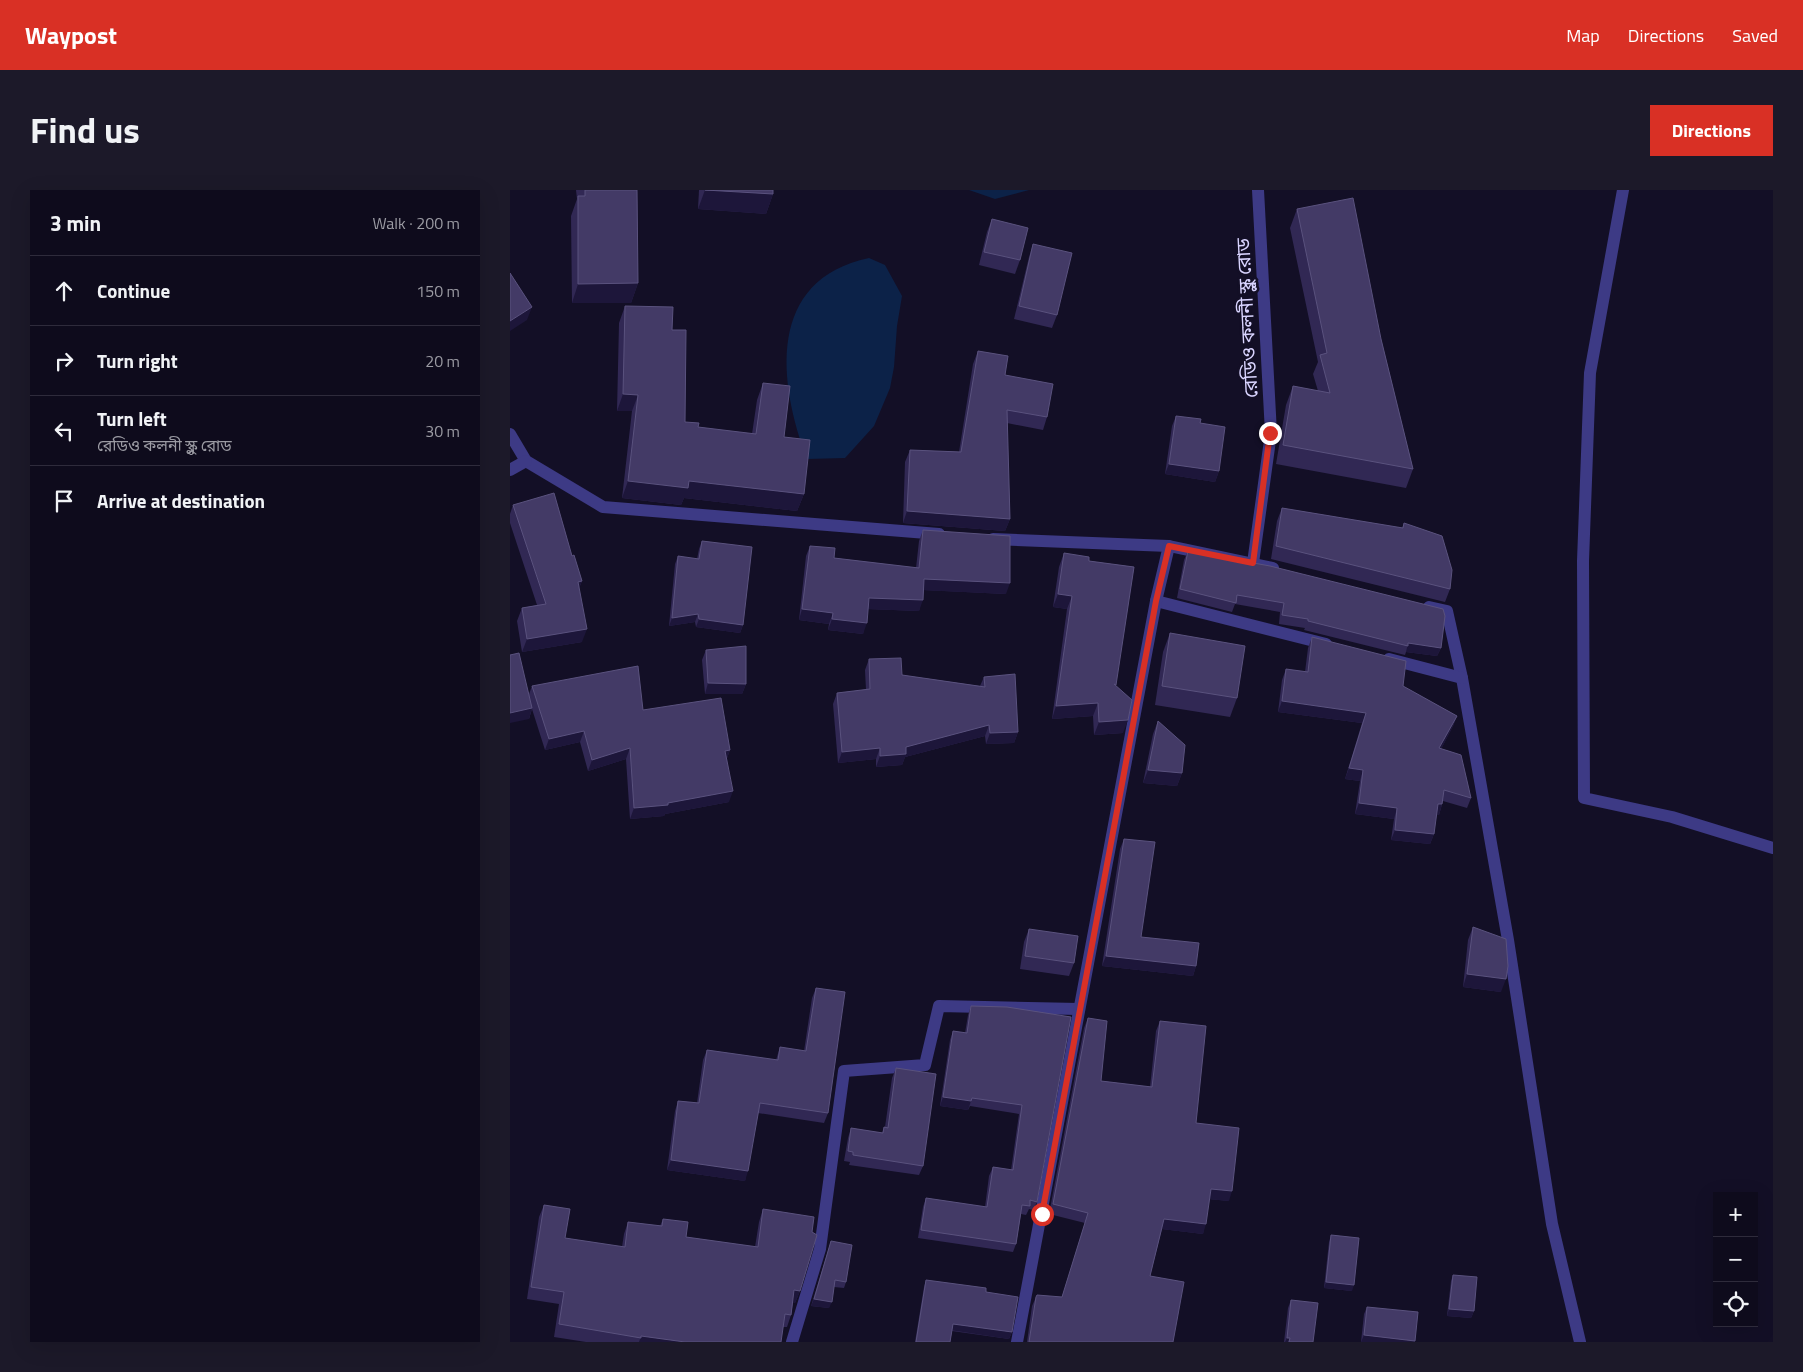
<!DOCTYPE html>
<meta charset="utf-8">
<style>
:root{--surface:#0e0b1c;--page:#1c1929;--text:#f1f3f6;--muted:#9b9ba3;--line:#2e2b3b;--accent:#d93025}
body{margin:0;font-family:"Titillium Web","Noto Sans Bengali",sans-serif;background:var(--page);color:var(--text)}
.controls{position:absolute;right:15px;bottom:15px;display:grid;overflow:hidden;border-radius:0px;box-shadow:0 5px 20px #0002}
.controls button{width:45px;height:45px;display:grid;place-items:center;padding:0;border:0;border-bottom:1px solid var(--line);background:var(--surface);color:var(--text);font:25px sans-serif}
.stop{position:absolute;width:15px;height:15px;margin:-11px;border:4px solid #d93025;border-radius:50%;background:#fff}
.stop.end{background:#d93025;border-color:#fff;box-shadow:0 1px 5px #0008}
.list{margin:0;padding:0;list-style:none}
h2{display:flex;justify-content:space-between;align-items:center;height:65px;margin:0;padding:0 20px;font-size:21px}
h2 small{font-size:16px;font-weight:400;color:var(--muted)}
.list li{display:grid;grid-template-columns:32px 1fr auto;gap:15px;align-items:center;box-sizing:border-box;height:70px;padding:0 20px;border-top:1px solid var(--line)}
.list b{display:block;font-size:19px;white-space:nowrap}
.list p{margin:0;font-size:16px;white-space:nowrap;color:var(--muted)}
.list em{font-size:16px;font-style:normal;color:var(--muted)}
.icon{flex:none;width:28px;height:28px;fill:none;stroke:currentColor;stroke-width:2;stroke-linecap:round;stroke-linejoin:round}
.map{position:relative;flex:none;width:1263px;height:1152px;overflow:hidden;border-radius:0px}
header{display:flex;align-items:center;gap:30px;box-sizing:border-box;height:70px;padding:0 25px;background:var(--accent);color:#fff}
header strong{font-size:24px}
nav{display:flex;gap:28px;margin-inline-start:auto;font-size:18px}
.intro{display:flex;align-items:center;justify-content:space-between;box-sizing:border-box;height:120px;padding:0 30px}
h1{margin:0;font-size:35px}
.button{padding:12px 22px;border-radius:0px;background:var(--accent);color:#fff;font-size:18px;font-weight:700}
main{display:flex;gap:30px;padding:0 30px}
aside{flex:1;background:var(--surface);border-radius:0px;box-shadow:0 5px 20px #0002}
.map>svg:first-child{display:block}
</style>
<header>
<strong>Waypost</strong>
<nav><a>Map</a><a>Directions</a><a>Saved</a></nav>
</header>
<div class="intro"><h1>Find us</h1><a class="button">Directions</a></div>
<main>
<aside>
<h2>3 min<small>Walk · 200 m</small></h2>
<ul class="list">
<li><svg class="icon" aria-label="ahead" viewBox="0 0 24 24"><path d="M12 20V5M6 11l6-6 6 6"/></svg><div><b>Continue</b></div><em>150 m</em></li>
<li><svg class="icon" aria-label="right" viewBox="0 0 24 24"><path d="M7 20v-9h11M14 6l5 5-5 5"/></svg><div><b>Turn right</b></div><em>20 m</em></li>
<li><svg class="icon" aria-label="left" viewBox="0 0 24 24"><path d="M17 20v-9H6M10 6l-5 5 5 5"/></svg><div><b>Turn left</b><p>রেডিও কলনী স্কুল রোড</p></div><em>30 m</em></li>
<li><svg class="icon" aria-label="arrive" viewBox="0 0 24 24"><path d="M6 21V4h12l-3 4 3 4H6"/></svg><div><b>Arrive at destination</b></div></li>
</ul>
</aside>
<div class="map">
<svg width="1263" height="1152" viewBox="0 0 1263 1152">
<rect width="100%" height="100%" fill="#130f26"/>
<!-- water -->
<g fill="#0c2248">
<polygon points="459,0 519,0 485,9"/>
<path d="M 359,68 L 375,75 L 392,106 L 387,136 L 384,177 L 380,198 L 364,236 L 335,268 L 297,269 C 268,192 256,90 359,68 Z"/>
</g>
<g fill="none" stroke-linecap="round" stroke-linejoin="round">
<!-- minor -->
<g stroke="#3d3a85" stroke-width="12">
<polyline points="1113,0 1080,183 1073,371 1074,608 1162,627 1263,658"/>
<polyline points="0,244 16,271 93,317 429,344"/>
<polyline points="0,280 16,271"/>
<polyline points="483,349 659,356 763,378"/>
<polyline points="743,373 761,243 748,0"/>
<polyline points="646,411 816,454"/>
<polyline points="919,417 937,421 952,488 998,750 1042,1034 1070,1152"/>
<polyline points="879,469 952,488"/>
<polyline points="282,1152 310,1059 334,881 415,875 429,816 569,819"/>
<polyline points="507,1152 646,411 659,356"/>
</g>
</g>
<!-- wall -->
<g fill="#312854">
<polygon points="66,0 127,0 128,93 121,113 62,113 61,26 67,9"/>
<polygon points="189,0 263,0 263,4 256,24 188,19"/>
<polygon points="787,19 871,149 903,279 896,298 766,274 776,215 783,196 808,201 803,184 808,172 780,38"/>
<polygon points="482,29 510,70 505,84 469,75 477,42"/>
<polygon points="523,54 547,125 542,138 504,129 519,67"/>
<polygon points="115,116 162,140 175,232 188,237 242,244 247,210 253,193 274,247 294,304 287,321 174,308 171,315 112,308 122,221 107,221 109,133"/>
<polygon points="468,161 495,185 537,227 533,240 497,233 500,329 495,341 393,333 395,272 400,260 449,262 463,174"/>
<polygon points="666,226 709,281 705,292 655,284 662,236"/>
<polygon points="3,315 62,366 72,391 69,398 72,452 12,462 7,431 12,418 27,415 0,333 0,324"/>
<polygon points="772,318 892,338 894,333 940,399 935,412 761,369 767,331"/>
<polygon points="413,340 496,404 414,400 409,421 358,419 353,444 318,440 319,434 289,430 296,366 300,356 324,368 406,378 409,351"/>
<polygon points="192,351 233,435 230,443 186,437 185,432 159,436 165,374 168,366 187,369 189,359"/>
<polygon points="678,361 931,458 927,466 896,462 895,465 794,440 795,438 769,434 770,422 725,414 722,422 667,408 674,370"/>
<polygon points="554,363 579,371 624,377 605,496 613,543 584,545 583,526 542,529 557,419 543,417 549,377"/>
<polygon points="660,443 727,508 720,527 645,515 653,462"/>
<polygon points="802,447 947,526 943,536 931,559 961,608 957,618 933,611 929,625 926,624 924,644 920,654 881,650 884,629 845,624 850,591 835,589 852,533 768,522 772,490 776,479 795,482 798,458"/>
<polygon points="196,460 236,494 232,504 195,504 192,470"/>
<polygon points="359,469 392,485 470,496 474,487 508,542 504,553 476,554 475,546 395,567 392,575 366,577 366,569 328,573 323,514 327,503 356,500 355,480"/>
<polygon points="22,496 133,520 220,560 217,568 219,612 155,624 154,626 120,629 116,569 78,581 70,552 35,560 22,519 19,529 19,504"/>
<polygon points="648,531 672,583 667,596 633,593 643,544"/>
<polygon points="614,649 631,747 686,776 683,786 592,776 610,659"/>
<polygon points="963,737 991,802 953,797 958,750"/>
<polygon points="519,739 564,773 559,786 510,779 514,752"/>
<polygon points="306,798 318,923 314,933 248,923 235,991 157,980 165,921 168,911 187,913 193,870 197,860 266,870 270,857 294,861 302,808"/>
<polygon points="461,816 561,827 527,1012 523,1020 519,1019 516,1025 511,1024 506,1054 503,1062 408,1048 413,1017 416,1008 475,1017 479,986 483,977 501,980 509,924 460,916 458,920 430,916 440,850 443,841 455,843 458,825"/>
<polygon points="578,828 591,891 640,897 646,841 650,831 686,933 719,1011 699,1009 693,1044 652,1039 640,1086 663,1152 517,1152 522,1116 526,1107 552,1107 575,1033 539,1024 574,838"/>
<polygon points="386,878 413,976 409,985 339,975 340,972 334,971 338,948 341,938 372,943 374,937 375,937 382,888"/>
<polygon points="34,1015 55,1048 112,1057 114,1044 118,1032 150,1036 153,1029 176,1047 245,1057 249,1032 253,1019 290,1101 285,1113 283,1113 281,1125 277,1137 273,1137 271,1152 76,1152 44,1147 49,1114 17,1109 29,1027"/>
<polygon points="821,1045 842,1101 814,1098 819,1052"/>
<polygon points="321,1051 336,1092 334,1098 324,1097 319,1118 301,1116"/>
<polygon points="943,1085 964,1121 961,1128 937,1126 941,1091"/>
<polygon points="416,1090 476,1102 502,1142 499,1149 442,1141 440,1152 405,1152 414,1097"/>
<polygon points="781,1110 803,1152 774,1152 778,1118"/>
<polygon points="857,1117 905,1151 851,1152 854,1124"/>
</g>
<!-- shaded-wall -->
<g fill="#1d163a">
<polygon points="195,0 263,4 256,24 188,19"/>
<polygon points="128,93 121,113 62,113 68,94"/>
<polygon points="22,117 17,130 0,141 0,131"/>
<polygon points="113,204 128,205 122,221 107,221"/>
<polygon points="659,274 709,281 705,292 655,284"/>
<polygon points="118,291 179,291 294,304 287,321 174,308 171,315 112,308"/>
<polygon points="397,321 500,329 495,341 393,333"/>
<polygon points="414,389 500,393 496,404 410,400"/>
<polygon points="72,391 67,404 68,392"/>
<polygon points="548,404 562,406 557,419 543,417"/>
<polygon points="359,408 413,410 409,421 355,419"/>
<polygon points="292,419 323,423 319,434 289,430"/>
<polygon points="188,424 185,432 159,436 162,428"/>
<polygon points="189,429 233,435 230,443 186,437"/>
<polygon points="322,429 357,433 353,444 318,440"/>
<polygon points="77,439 72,452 12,462 17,449"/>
<polygon points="898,453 931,458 927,466 896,462"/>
<polygon points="198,493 236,494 232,504 195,504"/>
<polygon points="772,511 856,523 852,533 768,522"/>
<polygon points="588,513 583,526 542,529 546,516"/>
<polygon points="22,518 19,529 0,533 0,523"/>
<polygon points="947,526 943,536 926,569 929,558"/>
<polygon points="618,530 613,543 584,545 589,532"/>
<polygon points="479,535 475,546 395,567 392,575 366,577 370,566 396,557"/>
<polygon points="74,541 70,552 35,560 39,549"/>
<polygon points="508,542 504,553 476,554 480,543"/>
<polygon points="120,558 116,569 78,581 82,570"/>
<polygon points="370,558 366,569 328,573 332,562"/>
<polygon points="220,560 216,571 215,561"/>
<polygon points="839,578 853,580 850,591 835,589"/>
<polygon points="638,580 672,583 667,596 633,593"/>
<polygon points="223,601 219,612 155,624 154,626 120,629 124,618 158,613"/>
<polygon points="849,613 887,618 884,629 845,624"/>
<polygon points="928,614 932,614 929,625 924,624"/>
<polygon points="885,640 924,644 920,654 881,650"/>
<polygon points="596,766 686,776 683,786 592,776"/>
<polygon points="957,784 996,789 991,802 953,797"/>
<polygon points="433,907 461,911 458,920 430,916"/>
<polygon points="161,970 238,981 235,991 157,980"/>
<polygon points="701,999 722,1001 719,1011 697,1009"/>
<polygon points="654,1029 696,1034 693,1044 651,1039"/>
<polygon points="816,1092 844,1095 842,1101 814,1098"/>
<polygon points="284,1100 290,1101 285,1113 280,1113"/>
<polygon points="304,1109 322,1112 319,1118 301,1116"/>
<polygon points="939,1119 964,1121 961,1128 937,1126"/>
<polygon points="443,1134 502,1142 499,1149 440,1140"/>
<polygon points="854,1145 905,1151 905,1152 851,1152"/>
<polygon points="131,1146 175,1152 129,1152"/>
<polygon points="777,1148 780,1148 778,1152 775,1152"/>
</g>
<!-- building -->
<g fill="#433a66" stroke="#5a527e">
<polygon points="75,0 127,0 128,93 68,94 68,6 75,6"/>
<polygon points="195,0 263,0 263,4"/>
<polygon points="843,8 871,149 903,279 773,255 783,196 820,203 810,165 817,163 787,19"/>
<polygon points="482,29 518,38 510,70 474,62"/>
<polygon points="523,54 562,63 547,125 509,116"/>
<polygon points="0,83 22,117 0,131"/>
<polygon points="115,116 163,117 162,140 176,140 175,232 189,233 188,237 246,244 253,193 280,196 274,247 300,250 294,304 179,291 178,298 118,291 128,205 113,204"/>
<polygon points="468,161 498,166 495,185 543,194 537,227 497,220 500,329 397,321 400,260 451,262"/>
<polygon points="666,226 691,229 690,233 715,237 709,281 659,274"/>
<polygon points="44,303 62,366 64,365 72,391 68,392 77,439 17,449 12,418 36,414 3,315"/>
<polygon points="772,318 893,338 894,333 932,346 942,380 940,399 766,356"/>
<polygon points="413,340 500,346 500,393 414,389 413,410 359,408 357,433 322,429 323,423 292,419 300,356 325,358 324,368 409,378"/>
<polygon points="192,351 242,357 233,435 189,429 188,424 162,428 168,366 189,369"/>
<polygon points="678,361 760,376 933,419 935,426 931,458 898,453 898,456 798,431 798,429 772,425 774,413 727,405 726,413 670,399"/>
<polygon points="554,363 579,367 579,371 624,377 606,495 604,494 622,510 618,530 589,532 588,513 546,516 562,406 548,404"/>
<polygon points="660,443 735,456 727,508 652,496"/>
<polygon points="802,447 896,471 893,496 947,526 929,558 951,565 961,608 934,600 932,614 928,614 924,644 885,640 887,618 849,613 853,580 839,578 856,523 772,511 776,479 798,482"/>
<polygon points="236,456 236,494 198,493 196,460"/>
<polygon points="9,463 22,518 0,523 0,465"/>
<polygon points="391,468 392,485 475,497 474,487 505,484 508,542 480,543 479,535 396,557 396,564 370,566 370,558 332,562 327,503 360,499 359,469"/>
<polygon points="128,476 133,520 211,508 220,560 215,561 223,601 158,613 158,615 124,618 120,558 82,570 74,541 39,549 22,496"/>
<polygon points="648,531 675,555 672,583 638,580"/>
<polygon points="614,649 645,652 631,747 689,753 686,776 596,766"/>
<polygon points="963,737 996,749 998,776 996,789 957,784"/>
<polygon points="519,739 568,746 564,773 515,766"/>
<polygon points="306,798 335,802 318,923 250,913 238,981 161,970 168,911 189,913 197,860 268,870 270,857 296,861"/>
<polygon points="461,816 497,817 561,827 527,1012 520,1010 520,1016 512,1015 506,1054 411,1040 416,1008 477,1017 483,977 503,980 512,915 462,908 461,911 433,907 443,841 457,843"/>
<polygon points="578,828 597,831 591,891 642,897 650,831 696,836 686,933 729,938 722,1001 701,999 696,1034 654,1029 640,1086 674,1092 663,1152 519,1152 526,1107 527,1105 552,1107 578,1023 543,1014"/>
<polygon points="386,878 426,884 413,976 343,965 343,962 338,961 341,938 373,943 374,937 378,938"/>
<polygon points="34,1015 60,1019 55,1048 115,1057 118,1032 152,1036 153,1029 178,1032 176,1047 248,1057 253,1019 304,1027 302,1042 307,1045 290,1101 284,1100 281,1125 275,1124 271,1152 175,1152 131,1146 131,1148 49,1134 54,1102 21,1097"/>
<polygon points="821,1045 849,1048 844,1095 816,1092"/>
<polygon points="321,1051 342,1055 336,1092 325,1090 322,1112 304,1109"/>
<polygon points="943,1085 967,1087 964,1121 939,1119"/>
<polygon points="416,1090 476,1098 476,1102 508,1107 502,1142 443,1134 440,1152 406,1152"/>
<polygon points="781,1110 808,1113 803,1152 779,1152 780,1148 777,1148"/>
<polygon points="857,1117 908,1122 905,1151 854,1145"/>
</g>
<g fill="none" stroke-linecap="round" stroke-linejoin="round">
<!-- route -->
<polyline stroke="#d93025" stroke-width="6" points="532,1024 646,411 659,356 743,373 760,243"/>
</g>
<g text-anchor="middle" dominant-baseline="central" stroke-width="5" stroke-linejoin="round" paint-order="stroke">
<!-- street labels -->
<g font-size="19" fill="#d9d4ff" stroke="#130f26">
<text transform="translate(736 128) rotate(-93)">রেডিও কলনী স্কুল রোড</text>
</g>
</g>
</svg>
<div class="controls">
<button>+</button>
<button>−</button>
<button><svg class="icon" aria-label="locate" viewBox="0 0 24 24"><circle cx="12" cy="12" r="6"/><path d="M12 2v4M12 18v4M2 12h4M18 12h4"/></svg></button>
</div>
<div class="stop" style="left:532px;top:1024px"></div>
<div class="stop end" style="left:760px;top:243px"></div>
</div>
</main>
